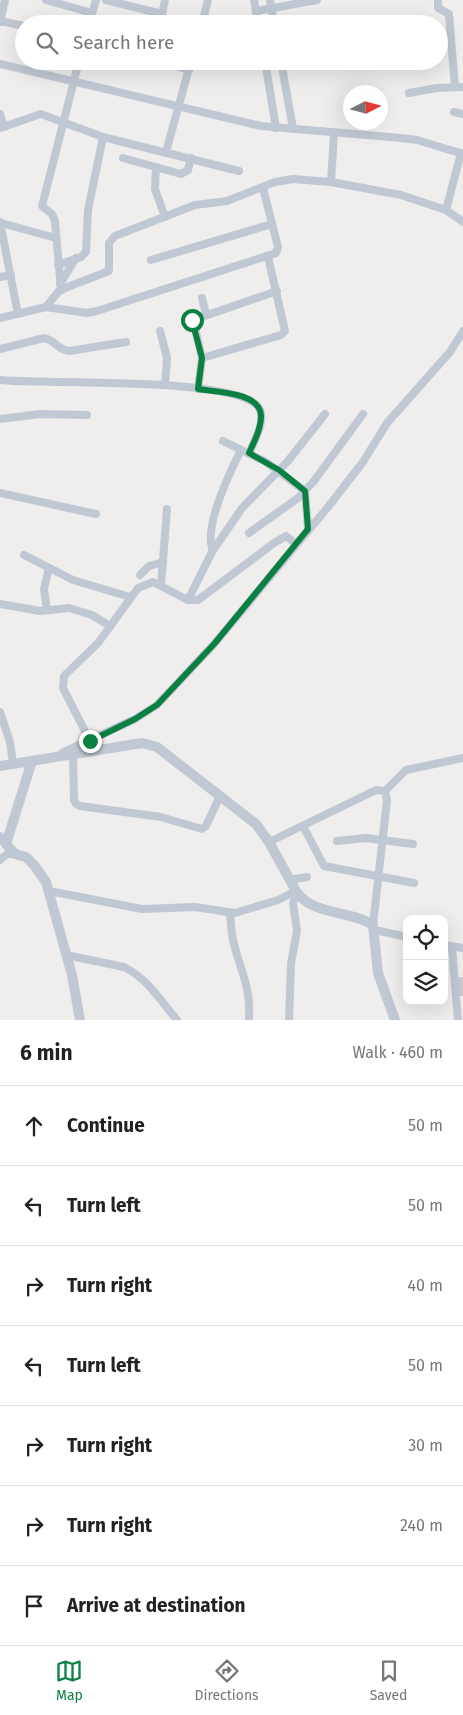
<!DOCTYPE html>
<meta charset="utf-8">
<style>
:root{--surface:#fff;--page:#f2f2f2;--text:#222;--muted:#767676;--line:#e0e0e0;--accent:#0b8043}
body{margin:0;font-family:"Fira Sans",sans-serif;background:var(--page);color:var(--text)}
.controls{position:absolute;right:15px;bottom:15px;display:grid;overflow:hidden;border-radius:10px;box-shadow:0 5px 20px #0002}
.controls button{width:45px;height:45px;display:grid;place-items:center;padding:0;border:0;border-bottom:1px solid var(--line);background:var(--surface);color:var(--text);font:25px sans-serif}
.compass{position:absolute;left:343px;top:85px;width:45px;height:45px;border-radius:50%;background:var(--surface);box-shadow:0 5px 20px #0002;rotate:84deg}
.stop{position:absolute;width:15px;height:15px;margin:-11px;border:4px solid #0b8043;border-radius:50%;background:#fff}
.stop.end{background:#0b8043;border-color:#fff;box-shadow:0 1px 5px #0008}
.list{margin:0;padding:0;list-style:none}
h2{display:flex;justify-content:space-between;align-items:center;height:65px;margin:0;padding:0 20px;font-size:21px}
h2 small{font-size:16px;font-weight:400;color:var(--muted)}
.list li{display:grid;grid-template-columns:32px 1fr auto;gap:15px;align-items:center;box-sizing:border-box;height:80px;padding:0 20px;border-top:1px solid var(--line)}
.list b{display:block;font-size:19px;white-space:nowrap}
.list em{font-size:16px;font-style:normal;color:var(--muted)}
.icon{flex:none;width:28px;height:28px;fill:none;stroke:currentColor;stroke-width:2;stroke-linecap:round;stroke-linejoin:round}
.map{position:relative;flex:none;width:463px;height:1020px;overflow:hidden}
.search{position:absolute;background:var(--surface);box-shadow:0 5px 20px #0002;left:15px;right:15px;top:15px;height:55px;display:flex;align-items:center;gap:12px;box-sizing:border-box;padding:0 18px;border-radius:28px;color:var(--muted);font-size:19px}
.sheet{height:625px;background:var(--surface)}
nav{display:flex;justify-content:space-around;align-items:center;box-sizing:border-box;height:70px;border-top:1px solid var(--line);background:var(--surface);font-size:14px;color:var(--muted)}
nav a{display:grid;justify-items:center;gap:2px}
nav .on{color:var(--accent)}
.map>svg:first-child{display:block}
</style>
<div class="map">
<svg width="463" height="1020" viewBox="0 0 463 1020">
<rect width="100%" height="100%" fill="#f0eded"/>
<!-- building -->
<rect fill="#c9cbd3" x="458" y="977" width="5" height="19"/>
<g fill="none" stroke-linecap="round" stroke-linejoin="round">
<!-- minor -->
<g stroke="#c0c8d3" stroke-width="8">
<polyline points="46,0 92,13"/>
<polyline points="106,0 162,14 165,0"/>
<polyline points="254,0 258,24"/>
<polyline points="270,0 274,24"/>
<polyline points="438,0 438,8 449,14 455,87"/>
<polyline points="256,11 317,0"/>
<polyline points="0,21 24,26"/>
<polyline points="0,22 5,0"/>
<polyline points="89,24 96,0"/>
<polyline points="202,24 208,0"/>
<polyline points="159,61 189,70"/>
<polyline points="265,61 276,128"/>
<polyline points="281,61 293,129"/>
<polyline points="0,64 261,126 401,138 417,140 463,154"/>
<polyline points="409,93 437,88 463,87"/>
<polyline points="454,112 463,114"/>
<polyline points="0,114 4,127"/>
<polyline points="0,128 41,114 103,137 239,171"/>
<polyline points="166,152 191,61"/>
<polyline points="123,158 181,174 188,170 191,158"/>
<polyline points="156,167 155,189 165,217"/>
<polyline points="331,182 334,133"/>
<polyline points="446,210 461,153"/>
<polyline points="0,222 18,314"/>
<polyline points="1,223 56,238"/>
<polyline points="151,260 272,224"/>
<polyline points="58,265 81,257 86,252 88,210 103,137"/>
<polyline points="0,277 11,275"/>
<polyline points="60,284 76,258"/>
<polyline points="61,290 55,221 52,214 42,206 79,61"/>
<polyline points="202,298 206,314"/>
<polyline points="46,307 58,292 65,288 109,271 109,243 115,236 195,205 227,201 275,182 293,179 331,182 401,195 446,210 463,222"/>
<polyline points="0,318 46,307 87,313 97,311 276,253 278,247 263,188"/>
<polyline points="160,331 167,358 165,385"/>
<path d="M 0,349 L 44,338 C 55,340 58,350 69,351 L 126,342"/>
<polyline points="202,358 281,335 285,331 268,257"/>
<path d="M 0,380 C 39,385 247,375 260,410 C 265,423 254,442 249,453"/>
<polyline points="198,389 202,358 193,320 277,291"/>
<polyline points="0,419 40,414 87,415"/>
<polyline points="223,441 266,462 305,491 308,529"/>
<polyline points="0,493 96,514"/>
<polyline points="249,533 298,498 314,481 363,414"/>
<path d="M 213,550 C 203,528 230,472 241,450"/>
<polyline points="24,555 73,580 130,597"/>
<polyline points="140,575 149,566 163,562"/>
<polyline points="161,585 167,509"/>
<polyline points="188,600 212,552 242,508 288,461 325,414"/>
<polyline points="0,604 40,611 69,608 92,615 110,626"/>
<polyline points="47,610 44,589 49,568"/>
<polyline points="0,712 10,742 13,764"/>
<polyline points="90,741 63,688 64,676 98,643 138,588 153,582 188,600 198,600 274,543 286,536 296,544"/>
<polyline points="62,753 135,719 157,705 215,643 328,507 363,462 387,423 450,352 463,331"/>
<polyline points="73,753 74,800 76,804 80,806 161,817 202,829 206,826 220,796"/>
<polyline points="385,791 406,770 463,758"/>
<polyline points="303,826 324,866 414,883"/>
<polyline points="337,841 366,838 413,844"/>
<polyline points="269,842 376,790 385,791 387,800 373,925"/>
<polyline points="0,860 7,854 15,854"/>
<polyline points="289,880 307,877"/>
<polyline points="49,891 142,909 195,907 235,913 278,900 296,891"/>
<path d="M 230,913 C 231,923 231,934 234,944 C 241,972 251,988 249,1018"/>
<polyline points="375,930 407,937"/>
<polyline points="444,945 463,948"/>
<polyline points="452,947 458,1020"/>
<path d="M 66,955 L 124,967 C 147,978 161,1001 177,1020"/>
<polyline points="289,1020 291,963 297,931 293,903 297,894"/>
</g>
<!-- tertiary -->
<g stroke="#c0c8d3" stroke-width="10">
<path d="M 0,766 L 142,743 L 157,747 L 256,824 L 269,842 L 296,891 C 312,916 351,910 373,925 L 378,973 L 395,1020"/>
<polyline points="0,837 15,854 26,857 34,865 46,882 72,975 80,1020"/>
<polyline points="6,844 32,761"/>
</g>
</g>
<g fill="none" stroke-linecap="round" stroke-linejoin="round">
<!-- route -->
<path stroke="#0b8043" stroke-width="6" d="M 90,741 L 135,719 L 157,705 L 215,643 L 308,529 L 305,491 L 279,470 L 249,453 C 254,442 261,429 261,416 C 261,392 215,392 198,389 L 202,358 L 192,320"/>
</g>
</svg>
<div class="controls">
<button><svg class="icon" aria-label="locate" viewBox="0 0 24 24"><circle cx="12" cy="12" r="6"/><path d="M12 2v4M12 18v4M2 12h4M18 12h4"/></svg></button>
<button><svg class="icon" aria-label="layers" viewBox="0 0 24 24"><path d="M12 4l9 5-9 5-9-5zM3 14l9 5 9-5"/></svg></button>
</div>
<svg class="compass" viewBox="-18 -18 36 36"><path d="M0-13l5 13h-10z" fill="#e53935"/><path d="M0 13l5-13h-10z" fill="#767676"/></svg>
<div class="stop" style="left:192px;top:320px"></div>
<div class="stop end" style="left:90px;top:741px"></div>
<div class="search"><svg class="icon" aria-label="search" viewBox="0 0 24 24"><circle cx="10" cy="10" r="6"/><path d="M15 15l6 6"/></svg>Search here</div>
</div>
<section class="sheet">
<h2>6 min<small>Walk · 460 m</small></h2>
<ul class="list">
<li><svg class="icon" aria-label="ahead" viewBox="0 0 24 24"><path d="M12 20V5M6 11l6-6 6 6"/></svg><div><b>Continue</b></div><em>50 m</em></li>
<li><svg class="icon" aria-label="left" viewBox="0 0 24 24"><path d="M17 20v-9H6M10 6l-5 5 5 5"/></svg><div><b>Turn left</b></div><em>50 m</em></li>
<li><svg class="icon" aria-label="right" viewBox="0 0 24 24"><path d="M7 20v-9h11M14 6l5 5-5 5"/></svg><div><b>Turn right</b></div><em>40 m</em></li>
<li><svg class="icon" aria-label="left" viewBox="0 0 24 24"><path d="M17 20v-9H6M10 6l-5 5 5 5"/></svg><div><b>Turn left</b></div><em>50 m</em></li>
<li><svg class="icon" aria-label="right" viewBox="0 0 24 24"><path d="M7 20v-9h11M14 6l5 5-5 5"/></svg><div><b>Turn right</b></div><em>30 m</em></li>
<li><svg class="icon" aria-label="right" viewBox="0 0 24 24"><path d="M7 20v-9h11M14 6l5 5-5 5"/></svg><div><b>Turn right</b></div><em>240 m</em></li>
<li><svg class="icon" aria-label="arrive" viewBox="0 0 24 24"><path d="M6 21V4h12l-3 4 3 4H6"/></svg><div><b>Arrive at destination</b></div></li>
</ul>
</section>
<nav>
<a class="on"><svg class="icon" aria-label="map" viewBox="0 0 24 24"><path d="M3 6l6-2 6 2 6-2v14l-6 2-6-2-6 2zM9 4v14M15 6v14"/></svg>Map</a>
<a><svg class="icon" aria-label="directions" viewBox="0 0 24 24"><path d="M12 3l9 9-9 9-9-9zM9 14v-3h6M13 9l2 2-2 2"/></svg>Directions</a>
<a><svg class="icon" aria-label="saved" viewBox="0 0 24 24"><path d="M7 4h10v16l-5-4-5 4z"/></svg>Saved</a>
</nav>
